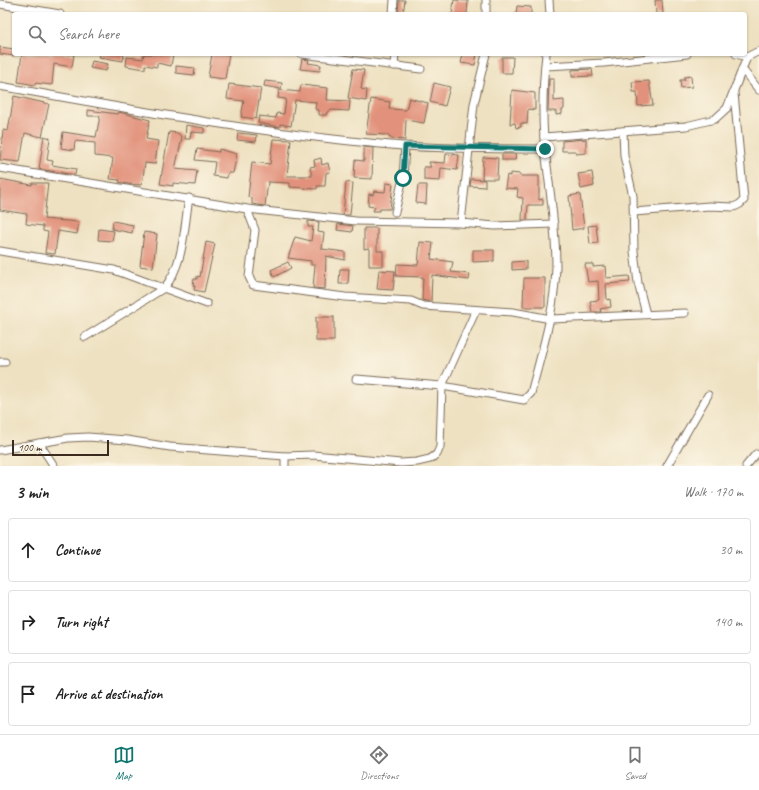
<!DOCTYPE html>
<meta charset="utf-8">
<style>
:root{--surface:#fff;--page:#f2f2f2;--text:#222;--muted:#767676;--line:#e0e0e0;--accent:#0f766e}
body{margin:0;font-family:Caveat,sans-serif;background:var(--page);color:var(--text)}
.scale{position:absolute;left:12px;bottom:10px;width:97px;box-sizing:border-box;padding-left:4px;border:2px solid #3b2a1e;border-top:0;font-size:11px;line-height:14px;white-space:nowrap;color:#3b2a1e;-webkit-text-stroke:3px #fcf5e5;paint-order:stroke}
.stop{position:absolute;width:12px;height:12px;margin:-9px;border:3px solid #0f766e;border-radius:50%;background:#fff}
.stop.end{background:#0f766e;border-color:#fff;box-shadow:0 1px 4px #0008}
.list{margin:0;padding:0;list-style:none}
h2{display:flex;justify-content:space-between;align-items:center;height:52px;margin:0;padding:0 16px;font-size:17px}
h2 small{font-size:13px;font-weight:400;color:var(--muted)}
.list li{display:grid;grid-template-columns:26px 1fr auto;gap:12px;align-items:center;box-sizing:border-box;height:64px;margin:0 8px 8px;padding:0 8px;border:1px solid var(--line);border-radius:4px}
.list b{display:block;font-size:15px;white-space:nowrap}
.list em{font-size:13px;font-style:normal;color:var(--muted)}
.icon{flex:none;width:22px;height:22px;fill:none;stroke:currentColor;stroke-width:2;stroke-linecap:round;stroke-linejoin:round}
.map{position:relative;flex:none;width:759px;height:466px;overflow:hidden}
.search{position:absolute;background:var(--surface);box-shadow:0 1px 3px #0004;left:12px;right:12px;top:12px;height:44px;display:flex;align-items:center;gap:10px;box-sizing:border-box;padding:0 14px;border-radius:4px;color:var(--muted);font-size:15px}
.sheet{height:268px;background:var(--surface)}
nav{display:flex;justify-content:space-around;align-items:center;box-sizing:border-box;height:56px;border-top:1px solid var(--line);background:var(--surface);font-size:11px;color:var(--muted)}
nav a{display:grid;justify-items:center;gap:2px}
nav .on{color:var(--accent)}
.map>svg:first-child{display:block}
</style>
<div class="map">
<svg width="759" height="466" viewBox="0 0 759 466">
<rect width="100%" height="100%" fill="#fcf5e5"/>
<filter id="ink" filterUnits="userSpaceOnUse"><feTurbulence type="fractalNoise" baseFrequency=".025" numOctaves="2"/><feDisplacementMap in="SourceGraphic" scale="8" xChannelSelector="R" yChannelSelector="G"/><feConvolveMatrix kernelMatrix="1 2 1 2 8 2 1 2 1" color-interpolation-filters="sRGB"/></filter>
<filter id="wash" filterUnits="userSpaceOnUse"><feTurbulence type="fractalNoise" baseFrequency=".012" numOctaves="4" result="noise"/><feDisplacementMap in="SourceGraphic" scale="16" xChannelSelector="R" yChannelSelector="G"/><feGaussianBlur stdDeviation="0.9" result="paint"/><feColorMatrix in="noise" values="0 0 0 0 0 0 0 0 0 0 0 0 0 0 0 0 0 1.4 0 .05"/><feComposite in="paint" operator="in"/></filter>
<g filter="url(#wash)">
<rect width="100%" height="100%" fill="#eee1c1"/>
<g id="blocks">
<!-- building -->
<g fill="#e2927b">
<polygon points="399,0 405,0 403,14 398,14"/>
<polygon points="454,0 468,1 467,14 452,14"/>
<polygon points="655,0 662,0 663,14 656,14"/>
<polygon points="517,6 531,7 531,14 516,14"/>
<polygon points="0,47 14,49 14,56 0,54"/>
<polygon points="22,54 74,54 72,67 54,64 52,85 35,83 35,85 18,82"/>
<polygon points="100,54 124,54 123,61 99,57"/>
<polygon points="144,54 173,54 171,66 157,63 157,67 145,65 145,69 126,66 127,57 143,59"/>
<polygon points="212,54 229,54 225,79 208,77"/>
<polygon points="463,54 477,54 475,65 461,63"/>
<polygon points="502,57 513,57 512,73 502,73"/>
<polygon points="302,59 309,60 308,63 321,65 320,71 300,69"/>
<polygon points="92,61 108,64 106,71 90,68"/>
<polygon points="176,66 195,68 194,75 176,73"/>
<polygon points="353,69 364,70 361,89 367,90 366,101 348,98"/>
<polygon points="592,69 593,76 572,77 572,70"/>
<polygon points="691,76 692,87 681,88 680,80 685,80 684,77"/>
<polygon points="549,79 554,79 554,101 564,100 564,109 562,110 562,114 556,115 556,111 548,111"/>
<polygon points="265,81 282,83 281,89 264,86"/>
<polygon points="649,81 653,105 638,106 637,92 633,92 632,82"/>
<polygon points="434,83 450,87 445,106 430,102"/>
<polygon points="229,84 261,88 256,119 241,117 244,101 227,99"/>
<polygon points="301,85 328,88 327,100 350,101 349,111 332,110 327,112 326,115 319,115 319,110 315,109 316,102 295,100 291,126 280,124 280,127 258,123 259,116 276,118 277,113 284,114 286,99 278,98 279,90 300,92"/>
<polygon points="512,90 535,93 535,110 528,109 527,124 521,123 521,127 516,128 515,123 510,124"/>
<polygon points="14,96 49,104 42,137 25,133 20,162 0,160 3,130 8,131"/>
<polygon points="409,98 428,103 424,123 406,120 405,140 393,139 389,137 389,135 366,134 371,99 390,102 389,109 406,110"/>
<polygon points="88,110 118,114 119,112 150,120 146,139 158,141 155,164 145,163 142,185 127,184 119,182 120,180 110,179 113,158 95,156 95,143 75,141 74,150 61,148 63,132 96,137 100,116 88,116"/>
<polygon points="186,125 204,128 204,133 191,132 190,139 185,139"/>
<polygon points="169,132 178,133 182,138 175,169 197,171 195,185 173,183 173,186 160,184"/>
<polygon points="238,133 257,135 256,142 237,140"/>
<polygon points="44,136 50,138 47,160 53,161 52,165 76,169 75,175 39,169"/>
<polygon points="273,139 291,140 287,176 312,176 310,167 315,166 314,160 321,158 322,165 328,163 330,172 326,173 325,186 317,186 317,189 290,187 290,183 268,182 265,206 252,204 252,198 248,197 252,162 270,164"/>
<polygon points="586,139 586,153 576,154 576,151 562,151 562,141"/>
<polygon points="364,147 373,148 372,179 354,178 355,160 364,161"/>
<polygon points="197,149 219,152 219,149 237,154 233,173 228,173 227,178 213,176 215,162 195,160"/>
<polygon points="446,154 459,155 457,170 441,168 440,181 424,180 424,167 431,167 429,162 445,163"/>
<polygon points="502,154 516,154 515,160 502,160"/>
<polygon points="483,157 498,158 497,179 482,179"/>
<polygon points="592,172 594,186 581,189 578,174"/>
<polygon points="510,173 520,174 520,176 539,176 539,200 543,199 543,205 528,205 527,220 522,220 523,198 517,197 518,189 505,188 507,175 510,176"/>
<polygon points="0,179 32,185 32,183 48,183 44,219 79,222 77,234 58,231 55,254 45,253 48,232 43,231 43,226 26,224 27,214 0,210"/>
<polygon points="471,179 485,180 485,187 470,186"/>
<polygon points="346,182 353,183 350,215 343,215"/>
<polygon points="386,183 393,184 390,209 380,209 380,211 373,211 375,207 368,206 369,194 373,195 374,191 385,192"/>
<polygon points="418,185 427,185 426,204 416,203"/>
<polygon points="580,194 584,228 572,230 569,196"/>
<polygon points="113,221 133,225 132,233 112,229"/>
<polygon points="308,221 319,222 318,232 324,233 322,249 345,252 345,260 326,256 325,289 313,288 315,265 311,265 311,261 288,258 295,237 311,241 313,227 308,227"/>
<polygon points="338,224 353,226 352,232 337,230"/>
<polygon points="596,225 598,243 590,244 588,226"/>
<polygon points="364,228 377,228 377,251 383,251 383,266 369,266 369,248 364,249"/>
<polygon points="99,229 114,231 112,241 98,240"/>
<polygon points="144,232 157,234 153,268 140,266"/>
<polygon points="206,242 215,244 204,292 194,290 195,286 193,286 194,279 197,279 197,276 200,277"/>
<polygon points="420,242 433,243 431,259 453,262 451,272 470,274 469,280 432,275 431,302 422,300 423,277 396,276 397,264 418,265"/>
<polygon points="473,250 494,250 494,261 473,262"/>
<polygon points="526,261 526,269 512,270 512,262"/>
<polygon points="288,262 291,268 274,277 271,270"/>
<polygon points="585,264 593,264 593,267 605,266 606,278 629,276 630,282 606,284 607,300 610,299 611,307 600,309 601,312 592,312 590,301 599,300 598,281 588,282"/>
<polygon points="340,269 349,269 348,284 339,284"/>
<polygon points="379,270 395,271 393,290 377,289"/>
<polygon points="524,278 545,278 545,307 523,307"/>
<rect x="316" y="317" width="18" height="24"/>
</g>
</g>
</g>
<g filter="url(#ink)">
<use href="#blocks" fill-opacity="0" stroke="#7a6a57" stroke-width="1"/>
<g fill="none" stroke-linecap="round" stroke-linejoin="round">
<defs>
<g id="minor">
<polyline points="486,0 486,14"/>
<polyline points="549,0 550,14"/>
<polyline points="0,4 60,14"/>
<polyline points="393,14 394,0"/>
<polyline points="302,54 421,69"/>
<polyline points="736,54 747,57"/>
<polyline points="394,66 395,54"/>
<polyline points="545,66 604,63 687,54"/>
<polyline points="742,69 759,90"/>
<path d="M 0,86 C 134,110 268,135 403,146 C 451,149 498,149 545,149"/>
<polyline points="623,131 624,156 633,196 634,251 638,283 646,314"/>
<polyline points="544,137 686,126 715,119 727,108 747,57 759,51"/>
<polyline points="0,168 247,209 356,221 461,223 495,226 554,224"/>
<polyline points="247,209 255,230 249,277 253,285 345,297 411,301 423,306 513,312 551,319 685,313"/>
<polyline points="395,212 403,178 405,146"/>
<polyline points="634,212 709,206 734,207 740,204 744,200 734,93"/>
<polyline points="461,223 474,104 486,54"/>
<polyline points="0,251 114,270 207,304"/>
<path d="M 85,337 L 164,288 C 184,265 184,228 189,198"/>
<polyline points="0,362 5,362"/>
<path d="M 356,379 L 442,386 L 524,400 L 531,393 C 542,351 555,310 556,266 C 556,223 548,181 544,139 C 542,111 543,82 546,54"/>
<polyline points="39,443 54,466"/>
<polyline points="0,450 68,438 88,437 127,440 170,447 285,456 313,455 401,463 417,462 430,459 437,454 440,447 442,386 476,310"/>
<polyline points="285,456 285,466"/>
<polyline points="667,466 708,395"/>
<polyline points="746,466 756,454"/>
</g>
</defs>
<!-- minor casing -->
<use href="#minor" stroke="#7a6a57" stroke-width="9"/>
<!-- minor -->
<use href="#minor" stroke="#fff" stroke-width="7"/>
</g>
</g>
<g fill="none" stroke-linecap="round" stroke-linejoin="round" filter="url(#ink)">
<!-- route -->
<polyline stroke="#0f766e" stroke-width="5" points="403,178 405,146 545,149"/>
</g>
</svg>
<div class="scale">100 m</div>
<div class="stop" style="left:403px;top:178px"></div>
<div class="stop end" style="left:545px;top:149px"></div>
<div class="search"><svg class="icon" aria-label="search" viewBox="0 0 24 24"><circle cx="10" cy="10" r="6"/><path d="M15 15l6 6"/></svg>Search here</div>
</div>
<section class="sheet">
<h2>3 min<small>Walk · 170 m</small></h2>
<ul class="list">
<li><svg class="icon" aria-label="ahead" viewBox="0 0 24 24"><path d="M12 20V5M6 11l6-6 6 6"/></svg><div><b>Continue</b></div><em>30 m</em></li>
<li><svg class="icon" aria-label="right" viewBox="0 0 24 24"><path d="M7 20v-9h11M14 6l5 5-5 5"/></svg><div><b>Turn right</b></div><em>140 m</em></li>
<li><svg class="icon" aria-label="arrive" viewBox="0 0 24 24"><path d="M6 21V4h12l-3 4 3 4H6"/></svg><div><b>Arrive at destination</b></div></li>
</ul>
</section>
<nav>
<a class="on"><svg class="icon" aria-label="map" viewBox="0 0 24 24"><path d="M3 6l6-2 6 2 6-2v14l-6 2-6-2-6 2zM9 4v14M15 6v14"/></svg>Map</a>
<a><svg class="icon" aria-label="directions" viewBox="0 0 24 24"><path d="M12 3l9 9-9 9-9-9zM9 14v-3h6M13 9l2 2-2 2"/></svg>Directions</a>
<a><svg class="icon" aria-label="saved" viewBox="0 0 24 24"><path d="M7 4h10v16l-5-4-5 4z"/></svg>Saved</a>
</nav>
